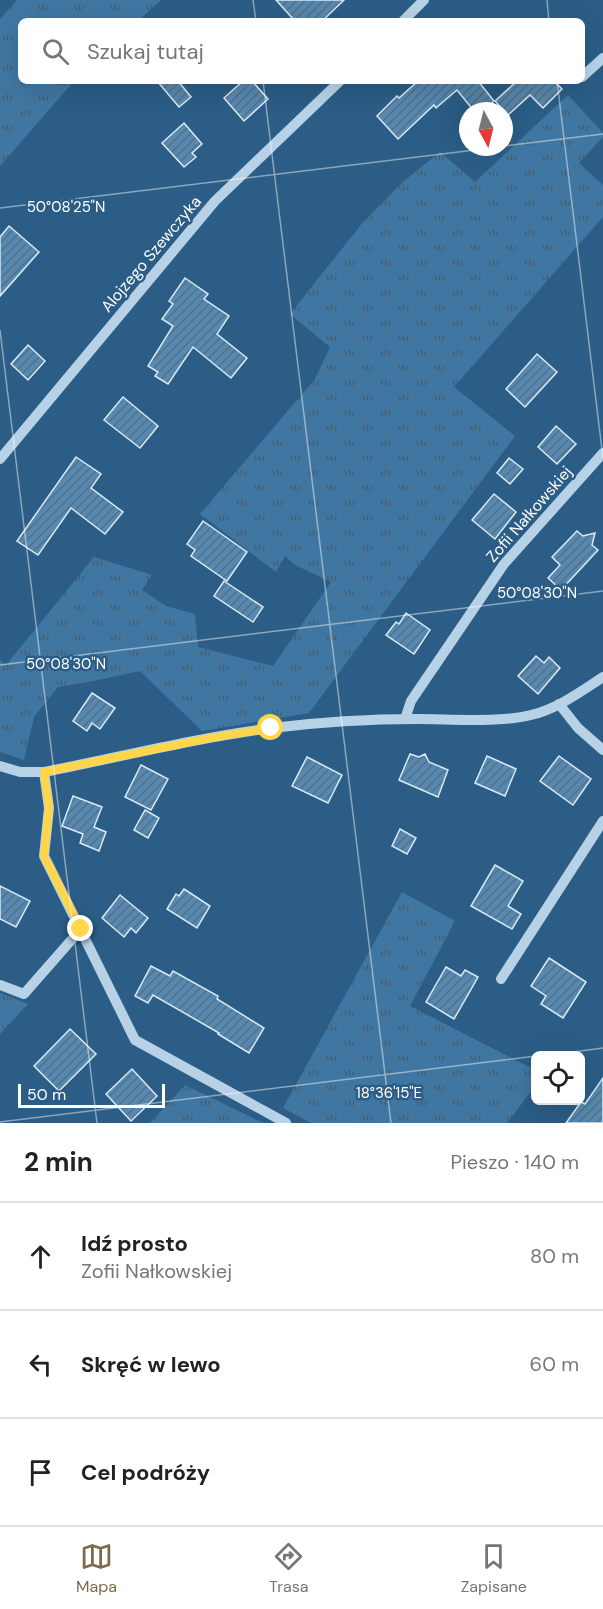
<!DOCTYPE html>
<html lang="pl">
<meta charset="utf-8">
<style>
:root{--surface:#fff;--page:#f2f2f2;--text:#222;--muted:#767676;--line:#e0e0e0;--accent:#7d694c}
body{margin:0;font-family:"DM Sans",sans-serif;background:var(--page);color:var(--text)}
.controls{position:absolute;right:18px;bottom:18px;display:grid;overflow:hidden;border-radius:9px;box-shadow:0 6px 24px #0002}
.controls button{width:54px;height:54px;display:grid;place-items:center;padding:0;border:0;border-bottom:2px solid var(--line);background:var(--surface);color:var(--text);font:30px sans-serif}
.compass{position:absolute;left:459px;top:102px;width:54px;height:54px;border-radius:50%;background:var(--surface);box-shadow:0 6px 24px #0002;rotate:173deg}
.scale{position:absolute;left:18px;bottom:15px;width:147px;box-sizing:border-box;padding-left:6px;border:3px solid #fff;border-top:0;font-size:16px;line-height:21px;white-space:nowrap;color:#fff;-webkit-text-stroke:4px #2b5d86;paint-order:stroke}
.stop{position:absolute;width:18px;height:18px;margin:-14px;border:4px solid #ffd54a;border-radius:50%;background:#fff}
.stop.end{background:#ffd54a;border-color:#fff;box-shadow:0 2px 6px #0008}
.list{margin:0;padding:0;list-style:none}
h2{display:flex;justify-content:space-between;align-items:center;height:78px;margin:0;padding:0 24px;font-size:26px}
h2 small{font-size:20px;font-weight:400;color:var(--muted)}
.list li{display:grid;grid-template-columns:39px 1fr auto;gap:18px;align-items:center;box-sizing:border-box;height:108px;padding:0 24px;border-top:2px solid var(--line)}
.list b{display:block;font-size:22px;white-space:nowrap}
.list p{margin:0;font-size:20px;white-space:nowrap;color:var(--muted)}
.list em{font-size:20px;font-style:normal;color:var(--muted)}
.icon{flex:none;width:33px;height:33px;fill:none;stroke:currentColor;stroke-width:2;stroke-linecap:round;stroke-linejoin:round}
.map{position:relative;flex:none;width:603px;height:1123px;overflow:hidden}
.search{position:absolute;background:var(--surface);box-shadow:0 6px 24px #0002;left:18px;right:18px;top:18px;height:66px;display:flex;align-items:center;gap:15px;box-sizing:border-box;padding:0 21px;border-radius:9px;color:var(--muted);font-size:22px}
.sheet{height:402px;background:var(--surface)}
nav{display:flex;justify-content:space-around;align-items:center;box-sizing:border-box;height:84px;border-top:2px solid var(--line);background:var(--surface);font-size:16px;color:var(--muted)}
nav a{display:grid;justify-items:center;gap:3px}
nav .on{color:var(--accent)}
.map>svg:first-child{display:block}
</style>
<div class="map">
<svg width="603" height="1123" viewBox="0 0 603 1123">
<defs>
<pattern id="grass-tufts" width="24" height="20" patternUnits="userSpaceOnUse" patternTransform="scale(1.5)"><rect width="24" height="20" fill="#4077a2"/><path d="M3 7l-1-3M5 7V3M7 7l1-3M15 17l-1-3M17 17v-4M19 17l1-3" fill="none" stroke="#475f73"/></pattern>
<pattern id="building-hatch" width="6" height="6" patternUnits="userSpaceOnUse" patternTransform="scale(1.5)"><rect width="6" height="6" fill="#5788af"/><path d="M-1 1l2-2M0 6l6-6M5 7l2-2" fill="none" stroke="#537087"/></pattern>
</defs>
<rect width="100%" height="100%" fill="#2b5d86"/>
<!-- grass -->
<g fill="url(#grass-tufts)">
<polygon points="17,0 161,0 138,21 21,21 21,81 74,81 0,166 0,19"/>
<polygon points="568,95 603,133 603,137 579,163 603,185 603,217 454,387 515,436 309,713 202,731 140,671 94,681 58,687 34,717 24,760 0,752 0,660 6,665 94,557 152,575 142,590 166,606 195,614 198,647 273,666 331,582 295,565 285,556 276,572 200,514 315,379 330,347 290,314 364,221 404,181 440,152 475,182"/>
<polygon points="402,892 455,921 410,1006 535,1070 535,1086 507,1123 311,1123 283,1108"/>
<polygon points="0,993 28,1004 0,1034"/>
<polygon points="185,1085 263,1123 150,1123"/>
</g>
<!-- building -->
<g fill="url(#building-hatch)" stroke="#daeaf6" stroke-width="1.5">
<polygon points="276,0 344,0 322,21 295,21"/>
<polygon points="157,81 178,81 191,97 179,107"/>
<polygon points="243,81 252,81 268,99 244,121 224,98"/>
<polygon points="418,81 478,81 494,101 482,111 474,111 457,90 436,108 434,105 398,139 377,116 397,96 399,98"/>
<polygon points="517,81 554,81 562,89 543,108 530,95 508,115 495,101"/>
<polygon points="184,123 202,144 192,153 196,157 184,167 162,143"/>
<polygon points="9,226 39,252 0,296 0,237"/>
<polygon points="185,278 208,294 204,299 229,316 217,334 247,358 231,378 193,347 168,384 155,376 158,372 148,366 173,326 162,319 173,304 169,301"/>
<polygon points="28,345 45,361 28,380 11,364"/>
<polygon points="537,354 557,372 525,407 506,389"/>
<polygon points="123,397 158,426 140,448 104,420"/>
<polygon points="556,426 576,444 557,464 538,447"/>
<polygon points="76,457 101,474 91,488 123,512 105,534 71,508 38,555 17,541"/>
<polygon points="509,458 523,469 510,484 497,473"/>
<polygon points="494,494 516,512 495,539 472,520"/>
<polygon points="203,521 247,552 227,581 191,556 195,550 187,544"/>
<polygon points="577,531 583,536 595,533 592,545 598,550 561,590 548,578 560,565 552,557"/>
<polygon points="224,581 263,607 253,622 214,596"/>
<polygon points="406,613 430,630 414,654 386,635 396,622 399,624"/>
<polygon points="536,656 544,663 549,657 560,668 538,694 518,676"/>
<polygon points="92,693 115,708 100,729 92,723 87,731 73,721"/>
<polygon points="410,754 419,757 425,754 429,762 448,770 438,797 399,780"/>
<polygon points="487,756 516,769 505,796 475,783"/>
<polygon points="559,756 591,779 573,805 540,781"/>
<polygon points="307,757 342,775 328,803 292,786"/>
<polygon points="141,765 168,779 151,810 125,797"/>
<polygon points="73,796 102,807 94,827 106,832 99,851 80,843 83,834 62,826"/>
<polygon points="145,810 159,818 148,838 134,830"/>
<polygon points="400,829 416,838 407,854 392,846"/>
<polygon points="495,865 523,881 508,906 521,914 512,929 471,906"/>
<polygon points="0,886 30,901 16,927 0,919"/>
<polygon points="184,889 210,906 197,928 167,909 176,894 179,896"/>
<polygon points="120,895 148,918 136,933 131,928 124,937 102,918"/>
<polygon points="549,958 586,982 563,1018 541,1004 546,996 531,986"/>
<polygon points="151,966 170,976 173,971 218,996 217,999 264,1028 249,1053 218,1034 219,1033 153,995 148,1003 135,996"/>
<polygon points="446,967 461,976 465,970 478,977 454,1019 426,1002"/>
<polygon points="70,1029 96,1054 59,1091 34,1066"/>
<polygon points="132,1069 157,1096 131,1121 106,1094"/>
<polygon points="603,1078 603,1123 566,1123 581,1102 585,1104"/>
</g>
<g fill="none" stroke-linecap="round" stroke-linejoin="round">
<!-- minor -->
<g stroke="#b7d2e7" stroke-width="10">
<polyline points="403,21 424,0"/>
<polyline points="582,77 603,58"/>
<polyline points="0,459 215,201 340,81"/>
<polyline points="559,704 578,728 603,750"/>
<polyline points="405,719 411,701 504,564 603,453"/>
<path d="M 0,766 L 20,772 L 44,772 C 120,757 195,738 272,728 C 320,722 369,719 417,719 C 451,719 499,723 531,715 C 557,709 580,692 603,677"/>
<polyline points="44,772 49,808 44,856 135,1040 286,1123"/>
<polyline points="501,979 603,821"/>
<polyline points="0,985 24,994 81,929"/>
</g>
</g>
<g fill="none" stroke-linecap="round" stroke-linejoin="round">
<!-- route -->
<polyline stroke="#ffd54a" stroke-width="8" points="81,929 44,856 49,808 44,772 210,738 271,728"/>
</g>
<!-- ticks -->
<path fill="none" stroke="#fff" stroke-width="1.5" stroke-opacity="0.45" d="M 253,0 L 256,21M 547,0 L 549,21M 263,81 L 391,1123M 557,81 L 603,458M 504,146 L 603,134M 0,208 L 499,147M 0,330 L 97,1123M 0,665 L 603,591M 543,1056 L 603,1048M 0,1122 L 536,1056"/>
<g text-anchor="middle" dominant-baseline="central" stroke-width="5" stroke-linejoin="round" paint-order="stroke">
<!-- street labels -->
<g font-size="16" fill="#fff" stroke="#2b5d86">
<text transform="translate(151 254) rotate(-50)">Alojzego Szewczyka</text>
<text transform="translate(529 514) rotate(-49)">Zofii Nałkowskiej</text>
</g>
</g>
<g font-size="15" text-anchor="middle" fill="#fff" stroke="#2b5d86" stroke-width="5" stroke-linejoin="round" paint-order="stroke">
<text x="66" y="212">50°08'25"N</text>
<text x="537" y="598">50°08'30"N</text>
<text x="66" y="669">50°08'30"N</text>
<text x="389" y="1098">18°36'15"E</text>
</g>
</svg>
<div class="controls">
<button><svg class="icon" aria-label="locate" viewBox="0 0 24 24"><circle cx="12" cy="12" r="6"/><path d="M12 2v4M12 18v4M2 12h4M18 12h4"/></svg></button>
</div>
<svg class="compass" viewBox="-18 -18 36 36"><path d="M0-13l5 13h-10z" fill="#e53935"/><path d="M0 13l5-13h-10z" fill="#767676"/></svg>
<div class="scale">50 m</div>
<div class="stop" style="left:271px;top:728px"></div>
<div class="stop end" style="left:81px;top:929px"></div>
<div class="search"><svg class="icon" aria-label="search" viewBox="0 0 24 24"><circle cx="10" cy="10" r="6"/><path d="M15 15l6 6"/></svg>Szukaj tutaj</div>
</div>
<section class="sheet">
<h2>2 min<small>Pieszo · 140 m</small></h2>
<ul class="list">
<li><svg class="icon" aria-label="ahead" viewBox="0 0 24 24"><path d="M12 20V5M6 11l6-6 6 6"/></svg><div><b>Idź prosto</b><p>Zofii Nałkowskiej</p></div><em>80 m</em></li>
<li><svg class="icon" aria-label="left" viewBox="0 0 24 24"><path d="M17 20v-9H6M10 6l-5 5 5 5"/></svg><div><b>Skręć w lewo</b></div><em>60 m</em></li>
<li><svg class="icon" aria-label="arrive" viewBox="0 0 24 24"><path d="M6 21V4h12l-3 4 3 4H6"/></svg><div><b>Cel podróży</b></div></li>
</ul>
</section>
<nav>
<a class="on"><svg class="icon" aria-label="map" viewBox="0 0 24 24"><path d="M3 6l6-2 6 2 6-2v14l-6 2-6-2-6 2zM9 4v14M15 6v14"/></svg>Mapa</a>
<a><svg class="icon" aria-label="directions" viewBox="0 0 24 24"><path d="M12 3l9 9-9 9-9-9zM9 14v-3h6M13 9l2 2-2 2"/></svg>Trasa</a>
<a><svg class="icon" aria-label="saved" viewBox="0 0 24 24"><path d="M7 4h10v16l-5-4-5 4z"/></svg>Zapisane</a>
</nav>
